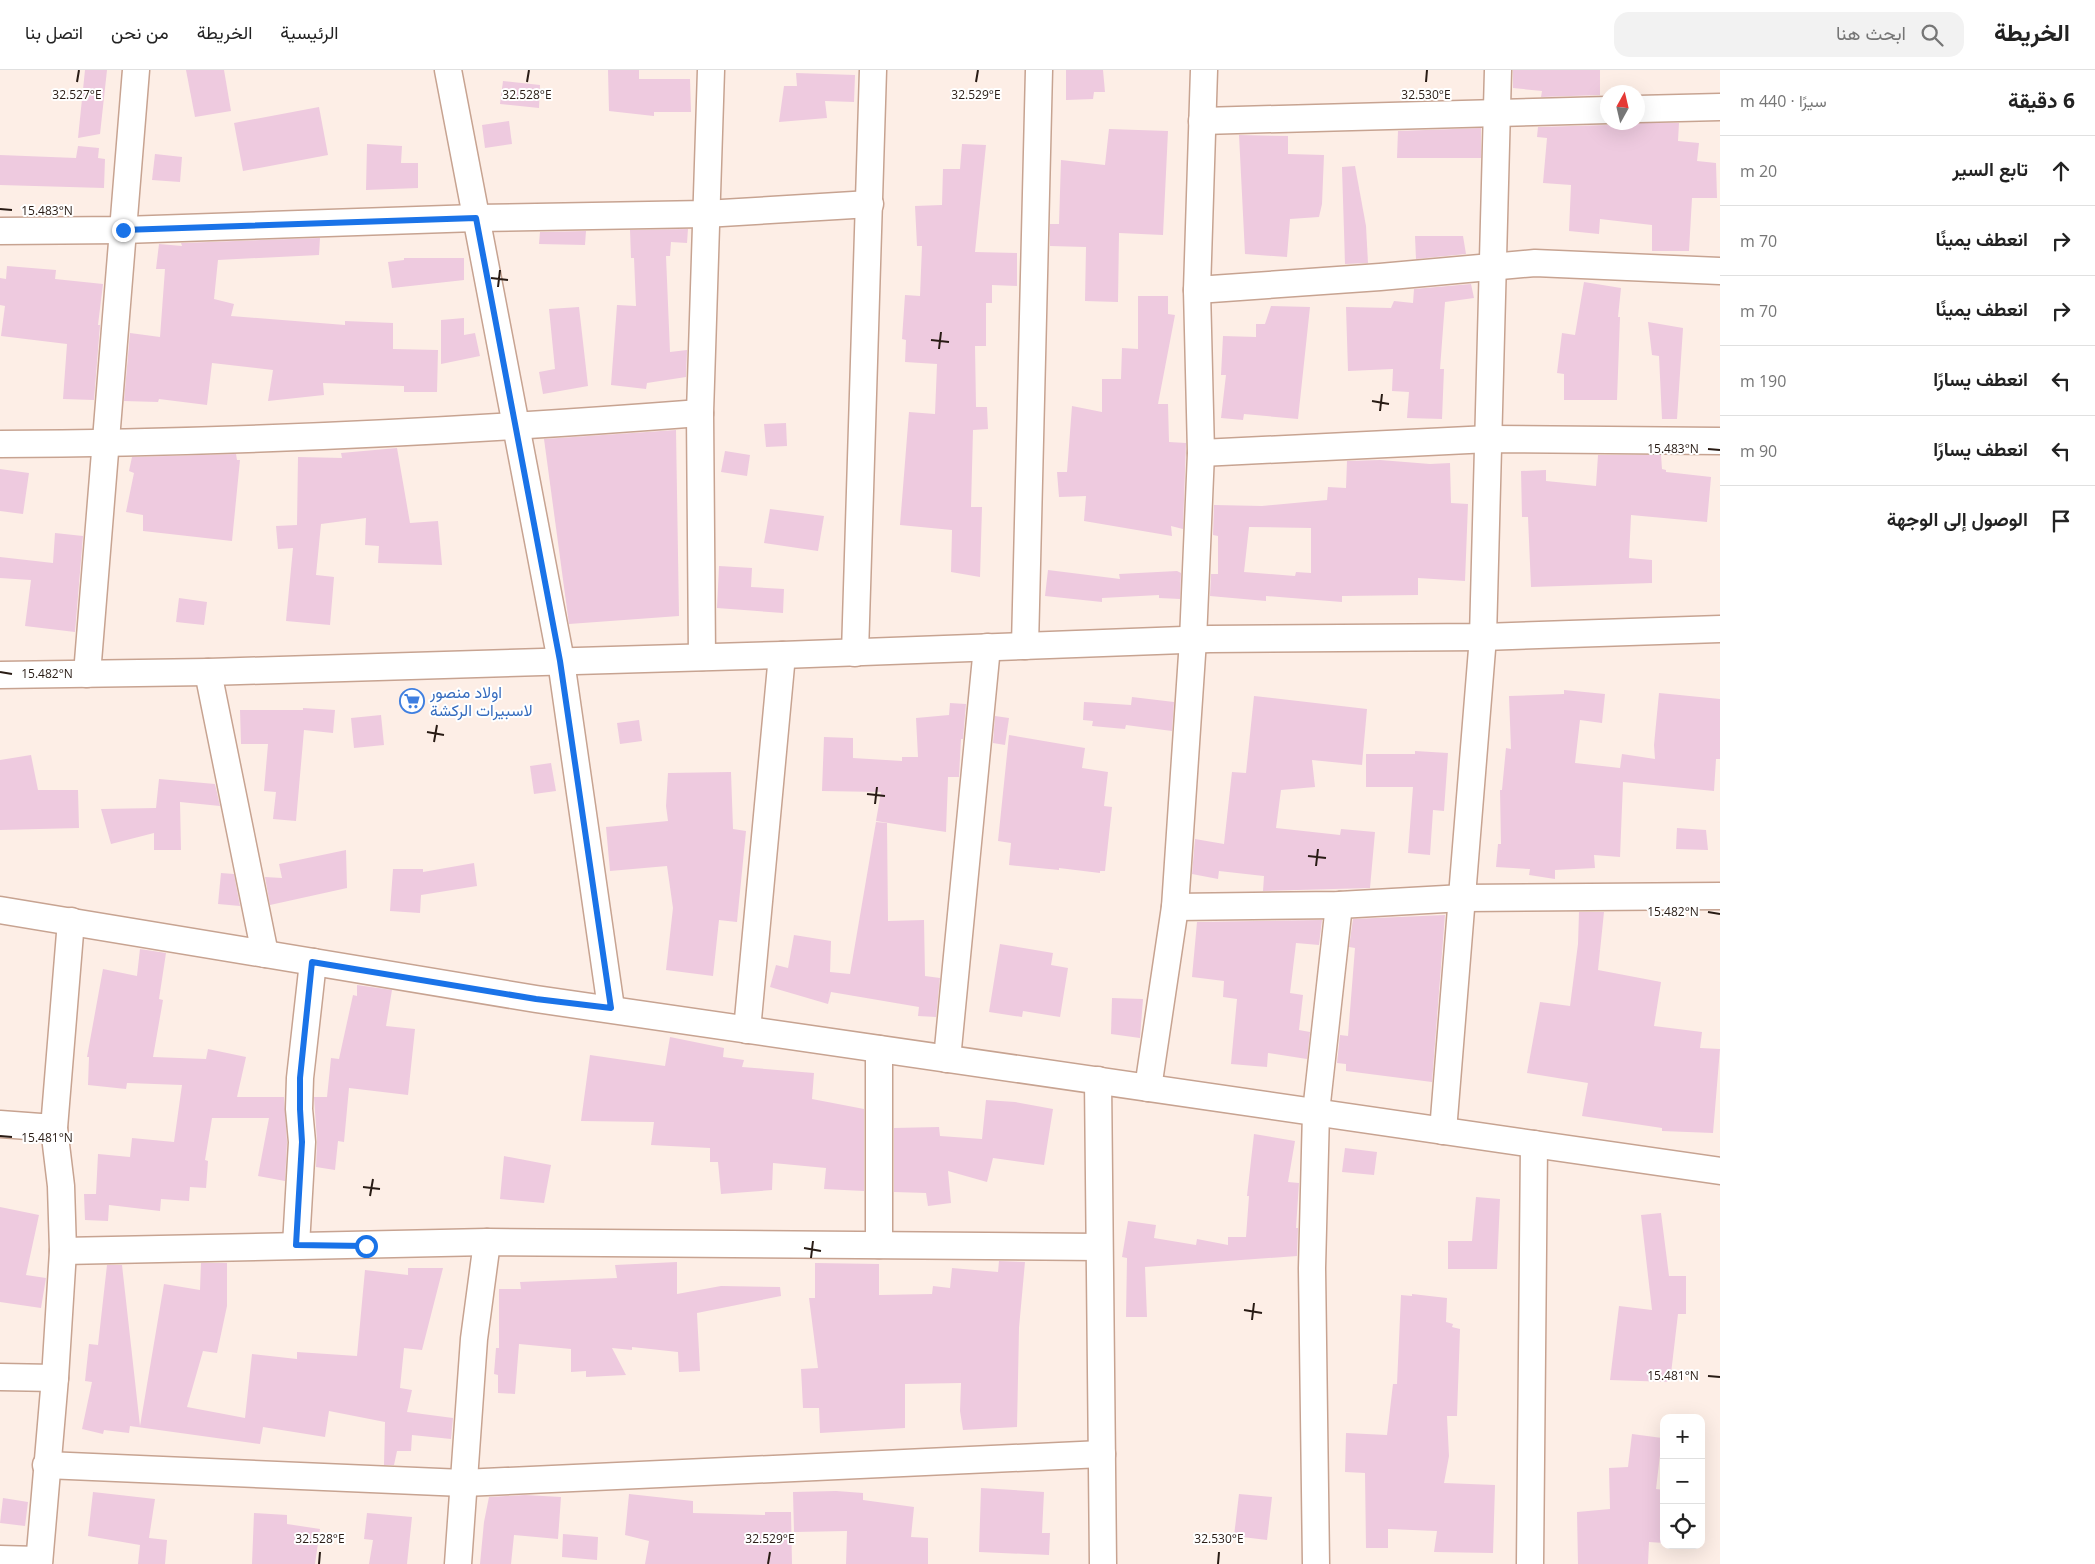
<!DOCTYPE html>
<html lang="ar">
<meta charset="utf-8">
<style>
:root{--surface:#fff;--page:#f2f2f2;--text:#222;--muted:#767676;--line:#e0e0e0}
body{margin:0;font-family:"Open Sans",Vazirmatn,sans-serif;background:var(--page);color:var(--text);direction:rtl}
.controls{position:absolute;right:15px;bottom:15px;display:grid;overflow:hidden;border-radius:10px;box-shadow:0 5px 20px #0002}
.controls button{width:45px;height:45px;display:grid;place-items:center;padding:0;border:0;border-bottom:1px solid var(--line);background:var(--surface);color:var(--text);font:25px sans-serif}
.compass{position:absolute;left:1600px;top:15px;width:45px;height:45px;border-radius:50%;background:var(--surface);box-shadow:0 5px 20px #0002;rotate:8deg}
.stop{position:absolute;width:15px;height:15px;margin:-11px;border:4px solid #1a73e8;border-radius:50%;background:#fff}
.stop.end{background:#1a73e8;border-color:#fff;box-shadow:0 1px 5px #0008}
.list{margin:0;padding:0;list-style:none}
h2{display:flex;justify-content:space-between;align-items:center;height:65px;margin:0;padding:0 20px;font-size:21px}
h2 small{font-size:16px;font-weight:400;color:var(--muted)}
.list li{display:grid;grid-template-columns:32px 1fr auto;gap:15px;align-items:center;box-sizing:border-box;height:70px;padding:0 20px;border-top:1px solid var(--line)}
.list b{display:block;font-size:19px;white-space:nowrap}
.list em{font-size:16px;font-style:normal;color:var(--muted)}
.icon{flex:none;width:28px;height:28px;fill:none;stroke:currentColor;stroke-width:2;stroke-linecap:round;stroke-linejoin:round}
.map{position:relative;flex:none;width:1720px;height:1494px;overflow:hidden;direction:ltr}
header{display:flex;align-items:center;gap:30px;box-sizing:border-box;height:70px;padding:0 25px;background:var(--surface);border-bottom:1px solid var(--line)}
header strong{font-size:24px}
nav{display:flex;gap:28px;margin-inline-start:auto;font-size:18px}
.search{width:350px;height:45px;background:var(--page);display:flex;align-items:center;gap:12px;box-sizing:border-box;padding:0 18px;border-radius:15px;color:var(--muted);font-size:19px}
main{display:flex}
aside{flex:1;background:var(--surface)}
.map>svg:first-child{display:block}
</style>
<header>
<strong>الخريطة</strong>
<div class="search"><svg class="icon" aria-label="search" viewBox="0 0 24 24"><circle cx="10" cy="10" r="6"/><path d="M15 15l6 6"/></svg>ابحث هنا</div>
<nav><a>الرئيسية</a><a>الخريطة</a><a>من نحن</a><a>اتصل بنا</a></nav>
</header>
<main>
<aside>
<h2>6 دقيقة<small>سيرًا · 440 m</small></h2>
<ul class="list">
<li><svg class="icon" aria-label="ahead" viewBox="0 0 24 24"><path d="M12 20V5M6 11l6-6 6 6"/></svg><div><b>تابع السير</b></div><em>20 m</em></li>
<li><svg class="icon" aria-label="right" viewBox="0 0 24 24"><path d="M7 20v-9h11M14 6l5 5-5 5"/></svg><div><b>انعطف يمينًا</b></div><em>70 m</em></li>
<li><svg class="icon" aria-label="right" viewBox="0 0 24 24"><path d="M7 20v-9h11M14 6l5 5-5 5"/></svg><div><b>انعطف يمينًا</b></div><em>70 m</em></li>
<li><svg class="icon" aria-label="left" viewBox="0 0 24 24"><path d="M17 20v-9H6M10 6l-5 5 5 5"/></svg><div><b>انعطف يسارًا</b></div><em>190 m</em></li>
<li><svg class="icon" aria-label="left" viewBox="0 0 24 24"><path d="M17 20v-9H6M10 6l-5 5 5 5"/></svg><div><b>انعطف يسارًا</b></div><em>90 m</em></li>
<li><svg class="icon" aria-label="arrive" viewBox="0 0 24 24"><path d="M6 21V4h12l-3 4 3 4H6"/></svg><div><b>الوصول إلى الوجهة</b></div></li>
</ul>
</aside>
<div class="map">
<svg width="1720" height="1494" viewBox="0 0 1720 1494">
<rect width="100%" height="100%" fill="#fdeee6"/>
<!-- building -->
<g fill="#eecadf" fill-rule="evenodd">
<polygon points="85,0 107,0 100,64 78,68"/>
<polygon points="186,0 224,0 231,41 195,47"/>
<polygon points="608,0 639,0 639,9 690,9 691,42 654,42 654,46 609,41"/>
<polygon points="1066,0 1103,0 1105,22 1094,22 1093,29 1066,30"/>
<polygon points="1513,0 1600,0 1600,25 1541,27 1542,21 1513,18"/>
<polygon points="796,3 855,5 854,32 825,31 827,48 779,52 784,16 797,16"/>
<polygon points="503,11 540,15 539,38 500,34"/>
<polygon points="319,37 328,85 243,101 234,53"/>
<polygon points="509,51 512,74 485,78 482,55"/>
<polygon points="1616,52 1679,53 1678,71 1699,73 1697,91 1716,93 1717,128 1692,128 1689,181 1652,181 1652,155 1600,149 1599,164 1569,161 1571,115 1543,113 1547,68 1537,67 1538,57 1608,55"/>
<polygon points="1481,58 1481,88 1397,88 1398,61"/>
<polygon points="1109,59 1168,61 1163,165 1119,163 1118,232 1085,231 1086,177 1050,176 1050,154 1059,154 1061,90 1105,95"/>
<polygon points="1239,65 1288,66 1288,84 1324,85 1322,134 1319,147 1290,149 1287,187 1245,184"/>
<polygon points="367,74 402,76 401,93 418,93 418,118 366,120"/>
<polygon points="962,74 986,75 975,182 1017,183 1017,216 992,215 992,233 986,233 986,276 975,276 976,337 987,337 988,359 973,360 971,437 982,437 980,507 951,502 952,460 900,455 909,342 935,344 937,294 905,292 906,270 902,269 905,225 920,226 922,176 917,176 915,136 942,135 943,99 960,99"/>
<polygon points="78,76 99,78 98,88 105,89 104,118 0,115 0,85 76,88"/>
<polygon points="155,84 182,87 180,112 152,110"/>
<polygon points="1355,96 1366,156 1368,193 1345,194 1342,97"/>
<polygon points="688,159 687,173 671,172 670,186 666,186 670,282 687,280 686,307 647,313 646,319 611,315 617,235 636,236 634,188 631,188 630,160"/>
<polygon points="586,161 585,175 539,174 540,162"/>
<polygon points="1415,166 1463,166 1466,184 1416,189"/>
<polygon points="320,168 319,185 218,190 214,229 234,234 231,246 345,255 345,251 393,253 393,279 438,280 437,322 404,322 404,316 323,313 324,325 268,331 273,300 212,293 207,335 159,329 158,332 124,331 130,263 160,267 165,199 156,199 159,174 182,176 181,173"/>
<polygon points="404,188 464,188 464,210 392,218 388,192 404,190"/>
<polygon points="7,196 56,200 55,209 103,214 98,255 100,255 94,330 63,329 67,274 1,266 5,236 0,235 0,208 6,209"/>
<polygon points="1584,212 1621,218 1618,247 1620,247 1617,330 1564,330 1564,304 1557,303 1562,263 1575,265"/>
<polygon points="1471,214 1474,228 1445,232 1440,299 1444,299 1442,349 1407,348 1409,322 1392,321 1393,299 1348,301 1346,237 1391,238 1394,231 1413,233 1414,219"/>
<polygon points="1138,226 1168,226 1168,244 1175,245 1158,334 1168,334 1169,372 1186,373 1183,459 1171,456 1172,466 1084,451 1086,426 1059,427 1057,402 1067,402 1072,336 1102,342 1102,309 1121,309 1122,278 1138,279"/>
<polygon points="1271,236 1310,237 1298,349 1244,344 1243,350 1221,348 1226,305 1221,305 1223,266 1256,267 1256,254 1265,254"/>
<polygon points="579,237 588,316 543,324 539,302 555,299 549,239"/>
<polygon points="464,248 464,265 475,263 480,286 441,294 441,250"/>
<polygon points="1648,252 1683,258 1677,349 1662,349 1659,286 1652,285"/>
<polygon points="786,353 787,376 766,377 764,354"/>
<polygon points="676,360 679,546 569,554 544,369"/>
<polygon points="397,378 410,453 438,451 442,495 378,493 379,476 365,475 366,448 321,454 316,505 334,507 330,555 286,551 293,478 278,479 276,456 297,455 298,387 342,388 341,383"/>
<polygon points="725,381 750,385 747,406 721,402"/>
<polygon points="236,384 237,390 240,390 232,471 143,461 143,445 126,442 134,403 129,401 132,387"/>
<polygon points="1598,385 1661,385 1662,399 1666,400 1666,402 1711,407 1707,452 1631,445 1629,488 1652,490 1652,513 1531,517 1528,447 1522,447 1521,401 1546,400 1546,411 1596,416"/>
<path d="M 1380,390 L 1430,394 L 1450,393 L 1451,433 L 1468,434 L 1465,511 L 1418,508 L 1418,525 L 1342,526 L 1342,532 L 1266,526 L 1266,531 L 1210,526 L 1211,504 L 1218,504 L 1218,466 L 1213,465 L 1214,435 L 1262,436 L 1327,430 L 1328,417 L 1346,418 L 1347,391 ZM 1249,457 L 1311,458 L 1311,503 L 1296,502 L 1295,506 L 1244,502 Z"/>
<polygon points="0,399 29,403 23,444 0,441"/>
<polygon points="770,439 824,446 818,481 764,473"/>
<polygon points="55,463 83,466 75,562 25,556 31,510 0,508 0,487 53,493"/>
<polygon points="719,496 752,498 751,517 784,519 783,543 717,538"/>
<polygon points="1048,500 1120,509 1119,504 1177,501 1181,503 1180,529 1159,528 1159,525 1102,528 1102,532 1045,526"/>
<polygon points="179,528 207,532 204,555 176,552"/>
<polygon points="1564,620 1605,624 1602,653 1580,650 1575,693 1620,698 1622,684 1655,689 1654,675 1659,623 1720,629 1720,689 1716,689 1714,721 1623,712 1620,787 1594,785 1595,798 1555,800 1555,809 1529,805 1530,799 1496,797 1498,774 1501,774 1500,720 1502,720 1506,678 1511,679 1509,626 1564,624"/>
<polygon points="1254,626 1367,639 1362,695 1312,690 1315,717 1281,720 1276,758 1340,765 1341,759 1375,762 1370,818 1263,821 1264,806 1219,801 1218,809 1192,804 1195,769 1224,774 1232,702 1246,703"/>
<polygon points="1132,627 1174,632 1172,661 1126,655 1125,659 1092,656 1093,651 1083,650 1084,632 1131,635"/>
<polygon points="950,633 966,634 963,669 961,669 959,707 948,707 946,762 876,751 881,722 822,721 824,667 853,668 853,688 902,691 902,687 918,687 916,648 949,645"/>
<polygon points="303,638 335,640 333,663 304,660 296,751 273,749 276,722 264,721 268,674 241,674 240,640 303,640"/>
<polygon points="381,645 384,675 354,678 351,648"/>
<polygon points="995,646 1009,648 1005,675 993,673"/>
<polygon points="639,650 642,671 620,674 617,653"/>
<polygon points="1009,665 1085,678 1082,698 1108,702 1104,736 1112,737 1105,801 1100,801 1100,803 1059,798 1059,800 1009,795 1011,773 998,771"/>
<polygon points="1415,681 1448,683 1444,741 1433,740 1430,785 1408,783 1413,717 1366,717 1366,684 1415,684"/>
<polygon points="31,685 38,720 78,720 79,758 0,760 0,690"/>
<polygon points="551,693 556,721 534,724 530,696"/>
<polygon points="731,702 733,759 746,761 737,852 719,850 713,906 666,900 673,838 667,796 610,801 606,757 668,751 666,736 668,703"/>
<polygon points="159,709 215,714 220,736 180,732 181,780 154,780 154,763 111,774 101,739 156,738"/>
<polygon points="876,752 887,753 888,851 924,850 925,906 940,908 936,947 918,946 919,937 831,922 828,934 770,917 776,895 788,898 794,865 831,871 830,902 850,904"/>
<polygon points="1677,758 1706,760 1708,780 1676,779"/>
<polygon points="346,780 347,818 270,835 265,807 282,808 279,794"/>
<polygon points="474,793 477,816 421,825 420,843 390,841 393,799 423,799 423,802"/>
<polygon points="221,803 234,804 240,836 218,834"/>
<polygon points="1579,842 1604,842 1598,900 1661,912 1654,956 1702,962 1700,978 1720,979 1713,1063 1662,1061 1662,1058 1582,1046 1588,1013 1527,1003 1540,932 1570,936 1578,874"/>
<polygon points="1445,845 1432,1012 1346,1001 1346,994 1337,993 1340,965 1348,966 1355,878 1349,877 1353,849"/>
<polygon points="1322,850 1319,875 1296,873 1290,923 1303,925 1299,960 1310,962 1307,989 1268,983 1267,997 1231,994 1237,929 1223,927 1224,911 1192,907 1197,852"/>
<polygon points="1000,874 1053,883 1051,895 1068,898 1060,947 1023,941 1022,947 989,942"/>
<polygon points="140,879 166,883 159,929 163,930 153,987 206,989 208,979 246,987 237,1027 284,1027 287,1072 285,1111 258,1106 269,1048 212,1048 205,1090 208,1091 206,1118 190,1117 189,1131 161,1129 160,1141 109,1135 108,1151 85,1150 84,1124 96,1124 98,1084 130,1087 132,1068 174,1072 182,1015 127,1013 126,1019 88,1015 89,987 87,987 103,899 137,906"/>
<polygon points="357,915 392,920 386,956 415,959 408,1025 349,1018 344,1072 338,1071 335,1100 316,1097 317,1071 314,1027 327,1027 331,988 339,989 353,925 357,926"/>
<polygon points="1112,928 1143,929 1140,968 1111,964"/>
<polygon points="670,967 724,978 723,987 744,990 742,997 814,1003 812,1029 864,1039 864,1121 824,1119 826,1098 773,1093 772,1120 721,1124 718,1092 710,1092 710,1078 651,1075 654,1052 581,1051 590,985 665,996"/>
<polygon points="986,1030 1015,1032 1053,1039 1044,1095 993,1088 987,1112 948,1101 951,1133 928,1136 926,1123 894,1122 894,1044 894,1058 939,1057 940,1066 982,1069"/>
<polygon points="1254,1064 1295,1071 1288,1112 1299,1113 1296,1158 1298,1158 1297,1186 1145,1197 1147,1247 1126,1247 1127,1188 1122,1187 1128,1151 1156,1155 1154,1168 1196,1175 1197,1169 1228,1175 1228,1167 1246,1167 1249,1126 1247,1126"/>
<polygon points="1345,1078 1377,1082 1374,1105 1342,1102"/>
<polygon points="504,1086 551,1095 544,1133 500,1129"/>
<polygon points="1476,1127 1500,1129 1497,1199 1448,1199 1448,1171 1472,1171"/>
<polygon points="0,1137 39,1145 26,1205 46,1208 41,1238 0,1232"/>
<polygon points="1661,1143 1669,1206 1686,1206 1686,1244 1678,1244 1670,1312 1610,1310 1619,1236 1652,1240 1641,1145"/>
<polygon points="999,1191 1025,1192 1019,1258 1017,1357 963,1360 960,1341 961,1313 905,1314 905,1358 820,1363 819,1338 803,1338 801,1299 818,1298 809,1228 815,1228 815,1193 879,1194 879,1225 932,1224 933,1216 950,1218 952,1198 998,1202"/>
<polygon points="677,1192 677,1224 721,1216 780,1217 781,1226 697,1243 700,1301 679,1302 678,1282 632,1277 632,1280 612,1278 626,1305 586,1307 586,1301 571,1302 571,1279 519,1274 515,1324 498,1323 498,1305 494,1304 496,1278 499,1278 499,1219 521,1219 520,1212 617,1208 615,1195"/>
<polygon points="201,1193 227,1193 227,1236 217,1283 203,1281 187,1337 245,1348 252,1284 297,1289 297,1282 357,1286 365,1200 408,1205 408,1198 443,1198 422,1280 404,1278 400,1318 412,1320 407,1342 453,1348 451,1369 412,1365 411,1381 397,1381 394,1395 384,1395 385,1352 329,1341 325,1367 263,1357 260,1374 130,1356 129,1363 104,1360 103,1364 82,1359 92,1312 85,1311 89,1274 98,1275 107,1195 122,1195 140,1356 164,1214 200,1220"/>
<polygon points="1412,1224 1447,1228 1446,1252 1453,1254 1452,1257 1460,1259 1457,1346 1447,1346 1449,1386 1444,1413 1495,1415 1493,1483 1434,1482 1437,1461 1388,1459 1388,1478 1366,1478 1365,1403 1345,1402 1346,1363 1387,1365 1393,1314 1397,1314 1401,1225 1412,1226"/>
<polygon points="1632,1364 1662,1368 1656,1419 1664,1420 1664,1473 1649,1472 1648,1494 1578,1494 1577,1442 1610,1439 1609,1398 1628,1397"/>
<polygon points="981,1418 1044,1422 1042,1463 1050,1463 1049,1485 979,1482"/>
<polygon points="836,1421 863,1423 863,1430 914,1437 911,1467 928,1468 928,1494 846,1494 847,1461 794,1462 793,1422"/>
<polygon points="93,1422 155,1429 149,1468 167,1470 165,1494 138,1494 140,1475 88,1466"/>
<polygon points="629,1424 693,1431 693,1443 765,1445 765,1442 791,1442 792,1494 645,1494 649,1471 625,1465"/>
<polygon points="1239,1424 1272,1427 1267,1470 1234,1466"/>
<polygon points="525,1425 561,1427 558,1469 514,1465 511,1494 480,1494 484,1452 489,1427"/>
<polygon points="3,1428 28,1432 25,1456 0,1453"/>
<polygon points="254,1443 287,1445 287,1454 320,1459 315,1494 252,1494"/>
<polygon points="367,1443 412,1447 407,1494 369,1494 373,1470 364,1469"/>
<polygon points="563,1464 598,1467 597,1490 562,1487"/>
</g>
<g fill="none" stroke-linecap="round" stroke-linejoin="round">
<defs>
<g id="minor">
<polyline points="448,0 561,591 611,938"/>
<polyline points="1638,39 1720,37"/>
<polyline points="1202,51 1608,40"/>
<polyline points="0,161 123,160 476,148 705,144 870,134"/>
<polyline points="1197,220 1380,207 1535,193 1720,201"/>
<path d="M 0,374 C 233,373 467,361 700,343"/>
<polyline points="1201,383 1489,369 1720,371"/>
<polyline points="1025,576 1039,0"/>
<polyline points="855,583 873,0"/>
<polyline points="702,587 700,343 711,0"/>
<polyline points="208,602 265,884"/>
<polyline points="87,604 136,0"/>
<polyline points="0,605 208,602 782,585 1210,569 1483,567 1720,559"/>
<polyline points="1175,837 1339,835 1463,828 1720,826"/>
<polyline points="0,840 536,929 1720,1101"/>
<polyline points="747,960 782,585"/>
<polyline points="879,979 879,1175"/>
<polyline points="947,989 987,577"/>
<polyline points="1098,1010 1103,1494"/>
<polyline points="1148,1018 1175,837 1193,570 1201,383 1197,220 1204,0"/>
<polyline points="0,1054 54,1058"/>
<polyline points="1443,1061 1483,567 1498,0"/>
<polyline points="296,1175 302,1072 299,1039 300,1008 313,892"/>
<polyline points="63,1181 487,1172 1099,1177"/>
<polyline points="0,1307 55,1308"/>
<polyline points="46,1395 463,1413 1102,1384"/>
<polyline points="0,1489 39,1490"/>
<polyline points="39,1494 55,1308 63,1181 61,1116 54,1058 71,851"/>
<polyline points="458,1494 474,1269 487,1172"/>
<polyline points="1316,1494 1312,1198 1316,1042 1339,835"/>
<polyline points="1530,1494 1534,1074"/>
</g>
</defs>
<!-- minor casing -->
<use href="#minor" stroke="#c7a391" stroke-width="29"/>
<!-- minor -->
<use href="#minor" stroke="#fff" stroke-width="26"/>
</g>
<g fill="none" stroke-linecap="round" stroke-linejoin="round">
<!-- route -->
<polyline stroke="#1a73e8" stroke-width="6" points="123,160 476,148 560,591 611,938 536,929 312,892 300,1008 300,1039 302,1072 296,1175 366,1176"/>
</g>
<!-- ticks -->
<path fill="none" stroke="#281b14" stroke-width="2" d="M 77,12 L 79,0M 527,12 L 529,0M 976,12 L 978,0M 1426,12 L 1427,0M 0,139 L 12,140M 491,208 L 508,210M 498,217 L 500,200M 931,270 L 949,272M 939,279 L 941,262M 1372,331 L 1389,334M 1380,341 L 1382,324M 1708,379 L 1720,380M 0,602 L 12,604M 427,662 L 444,665M 434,672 L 437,655M 867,724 L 885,726M 875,734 L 877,717M 1308,786 L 1326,788M 1316,796 L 1318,779M 1708,842 L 1720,844M 0,1066 L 12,1067M 363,1117 L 380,1119M 370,1126 L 373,1109M 804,1178 L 821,1181M 811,1188 L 813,1171M 1244,1240 L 1262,1243M 1252,1250 L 1254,1233M 1708,1306 L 1720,1307M 319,1494 L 320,1482M 768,1494 L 770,1482M 1218,1494 L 1219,1482"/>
<!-- icons -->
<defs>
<symbol id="supermarket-ring" viewBox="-11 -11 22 22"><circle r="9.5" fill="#fff" stroke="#3f7fe0" stroke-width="1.5"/><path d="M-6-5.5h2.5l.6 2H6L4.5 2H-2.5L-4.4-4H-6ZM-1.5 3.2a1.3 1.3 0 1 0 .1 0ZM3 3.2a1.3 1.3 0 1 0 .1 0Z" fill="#3f7fe0"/></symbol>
</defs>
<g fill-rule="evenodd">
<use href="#supermarket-ring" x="398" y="617" width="28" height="28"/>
</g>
<g text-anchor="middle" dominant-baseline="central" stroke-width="4" stroke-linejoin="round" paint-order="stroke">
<!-- shop labels -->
<g font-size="16" fill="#366cbe" stroke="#fff" text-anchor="start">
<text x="430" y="622">اولاد منصور<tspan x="430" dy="18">لاسبيرات الركشة</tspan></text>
</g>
</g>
<g font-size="12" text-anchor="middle" fill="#281b14" stroke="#fff" stroke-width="4" stroke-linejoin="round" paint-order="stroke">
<text x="77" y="29">32.527°E</text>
<text x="527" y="29">32.528°E</text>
<text x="976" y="29">32.529°E</text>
<text x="1426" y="29">32.530°E</text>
<text x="47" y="145">15.483°N</text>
<text x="1673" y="383">15.483°N</text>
<text x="47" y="608">15.482°N</text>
<text x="1673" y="846">15.482°N</text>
<text x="47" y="1072">15.481°N</text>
<text x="1673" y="1310">15.481°N</text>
<text x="320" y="1473">32.528°E</text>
<text x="770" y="1473">32.529°E</text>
<text x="1219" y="1473">32.530°E</text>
</g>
</svg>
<div class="controls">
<button>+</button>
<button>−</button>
<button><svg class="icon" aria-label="locate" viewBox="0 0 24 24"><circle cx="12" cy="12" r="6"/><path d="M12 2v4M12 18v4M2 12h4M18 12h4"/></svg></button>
</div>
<svg class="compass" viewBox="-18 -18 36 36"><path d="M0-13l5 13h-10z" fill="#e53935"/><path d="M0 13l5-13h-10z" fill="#767676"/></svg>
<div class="stop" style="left:366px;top:1176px"></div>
<div class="stop end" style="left:123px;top:160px"></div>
</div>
</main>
